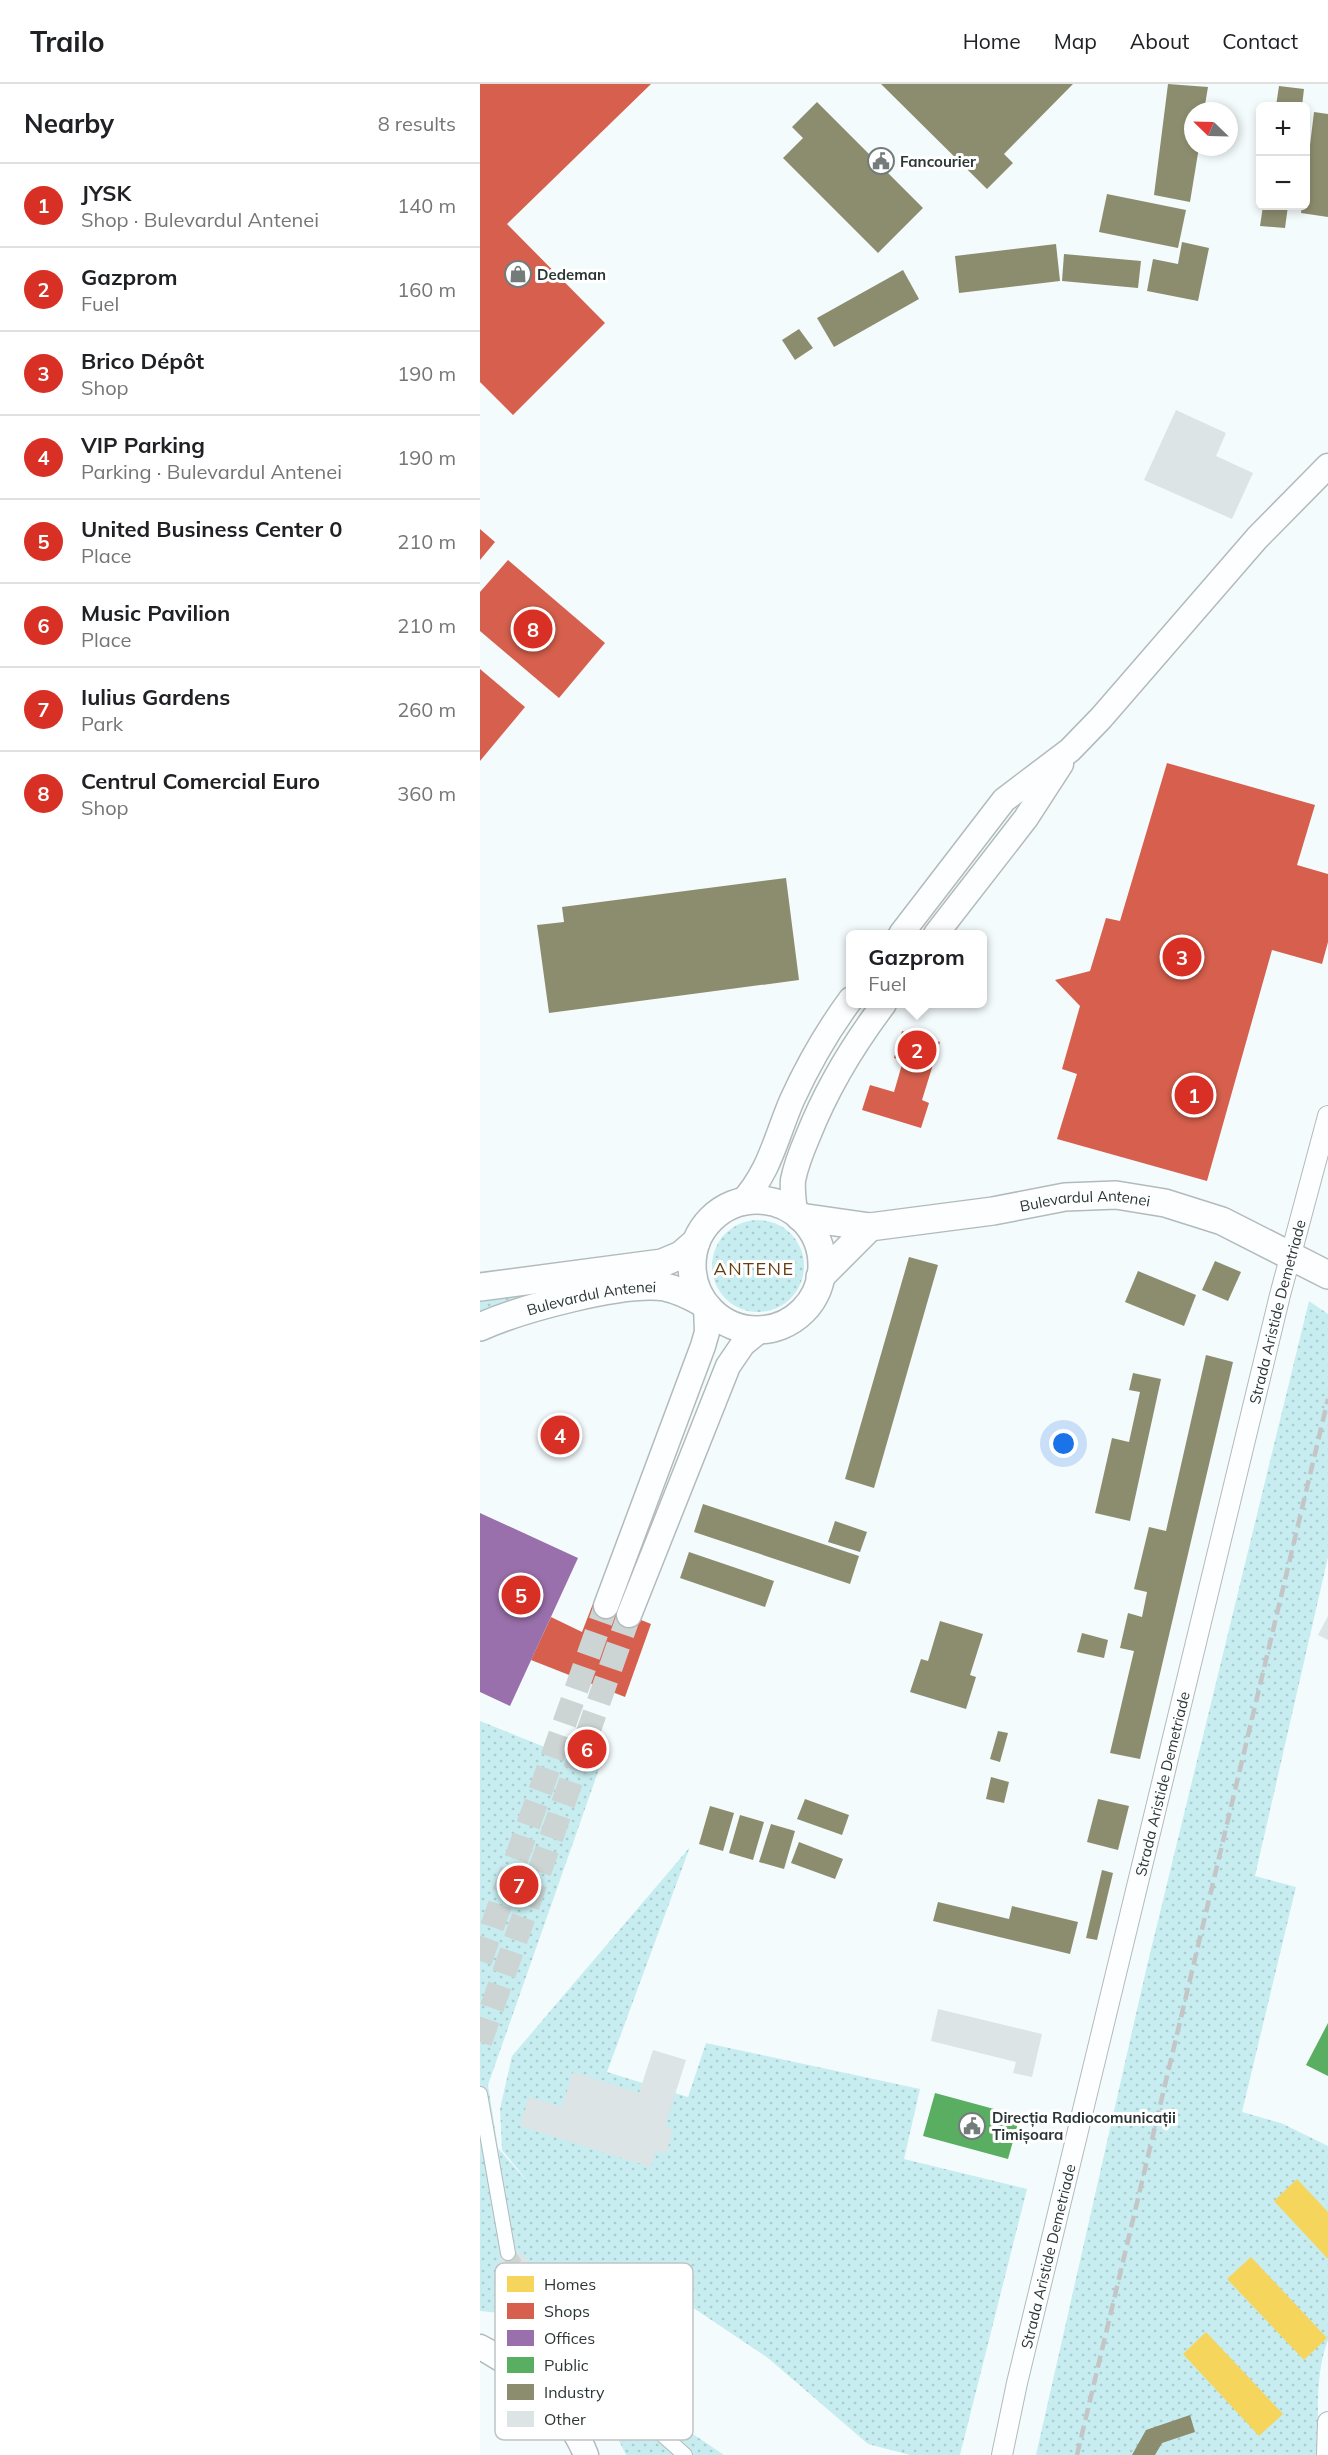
<!DOCTYPE html>
<meta charset="utf-8">
<style>
:root{--surface:#fff;--page:#f6f6f6;--text:#202124;--muted:#757577;--line:#e0e0e0;--accent:#d93025}
body{margin:0;font-family:Mulish,sans-serif;background:var(--page);color:var(--text)}
.controls{position:absolute;right:18px;top:18px;display:grid;overflow:hidden;border-radius:9px;box-shadow:0 3px 9px #0003}
.controls button{width:54px;height:54px;display:grid;place-items:center;padding:0;border:0;border-bottom:2px solid var(--line);background:var(--surface);color:var(--text);font:30px sans-serif}
.compass{position:absolute;left:704px;top:18px;width:54px;height:54px;border-radius:50%;background:var(--surface);box-shadow:0 3px 9px #0003;rotate:293deg}
.you{position:absolute;left:584px;top:1360px;width:21px;height:21px;margin:-15px;border:4px solid #fff;border-radius:50%;background:#1a73e8;box-shadow:0 0 0 9px #1a73e833}
.badge{display:grid;place-items:center;width:39px;height:39px;border-radius:50%;background:var(--accent);color:#fff;font-size:20px;font-weight:700}
.pin{position:absolute;translate:-50% -50%;border:3px solid #fff;box-shadow:0 2px 6px #0006}
.popup{position:absolute;left:366px;top:846px;width:141px;height:78px;box-sizing:border-box;display:grid;place-content:center;border-radius:9px;background:var(--surface);filter:drop-shadow(0 2px 4px #0005);font-size:20px;white-space:nowrap;color:var(--muted)}
.popup b{font-size:22px;color:var(--text)}
.popup::after{content:'';position:absolute;left:50%;top:100%;margin-left:-12px;border:12px solid transparent;border-top-color:var(--surface)}
.list{margin:0;padding:0;list-style:none}
h2{display:flex;justify-content:space-between;align-items:center;height:78px;margin:0;padding:0 24px;font-size:26px}
h2 small{font-size:20px;font-weight:400;color:var(--muted)}
.list li{display:grid;grid-template-columns:39px 1fr auto;gap:18px;align-items:center;box-sizing:border-box;height:84px;padding:0 24px;border-top:2px solid var(--line)}
.list b{display:block;font-size:22px;white-space:nowrap}
.list p{margin:0;font-size:20px;white-space:nowrap;color:var(--muted)}
.list em{font-size:20px;font-style:normal;color:var(--muted)}
.map{position:relative;flex:none;width:848px;height:2371px;overflow:hidden}
header{display:flex;align-items:center;gap:36px;box-sizing:border-box;height:84px;padding:0 30px;background:var(--surface);border-bottom:2px solid var(--line)}
header strong{font-size:28px}
nav{display:flex;gap:33px;margin-inline-start:auto;font-size:21px}
main{display:flex}
aside{flex:1;background:var(--surface)}
.map>svg:first-child{display:block}
</style>
<header>
<strong>Trailo</strong>
<nav><a>Home</a><a>Map</a><a>About</a><a>Contact</a></nav>
</header>
<main>
<aside>
<h2>Nearby<small>8 results</small></h2>
<ul class="list">
<li><span class="badge">1</span><div><b>JYSK</b><p>Shop · Bulevardul Antenei</p></div><em>140 m</em></li>
<li><span class="badge">2</span><div><b>Gazprom</b><p>Fuel</p></div><em>160 m</em></li>
<li><span class="badge">3</span><div><b>Brico Dépôt</b><p>Shop</p></div><em>190 m</em></li>
<li><span class="badge">4</span><div><b>VIP Parking</b><p>Parking · Bulevardul Antenei</p></div><em>190 m</em></li>
<li><span class="badge">5</span><div><b>United Business Center 0</b><p>Place</p></div><em>210 m</em></li>
<li><span class="badge">6</span><div><b>Music Pavilion</b><p>Place</p></div><em>210 m</em></li>
<li><span class="badge">7</span><div><b>Iulius Gardens</b><p>Park</p></div><em>260 m</em></li>
<li><span class="badge">8</span><div><b>Centrul Comercial Euro</b><p>Shop</p></div><em>360 m</em></li>
</ul>
</aside>
<div class="map">
<svg width="848" height="2371" viewBox="0 0 848 2371">
<defs>
<pattern id="grass-dots" width="8" height="8" patternUnits="userSpaceOnUse" patternTransform="scale(1.5)"><rect width="8" height="8" fill="#c7edf0"/><path d="M2 2h.1M6 6h.1" fill="none" stroke="#abccce" stroke-width="1.8" stroke-linecap="round"/></pattern>
</defs>
<rect width="100%" height="100%" fill="#f4fbfc"/>
<!-- grass -->
<g fill="url(#grass-dots)">
<circle cx="278" cy="1182" r="46"/>
<polygon points="46,1208 37,1218 0,1233 0,1215"/>
<path d="M 829,1217 L 848,1230 L 848,1473 L 775,1792 L 816,1803 L 762,2028 L 801,2039 L 848,2062 L 848,2256 C 834,2292 839,2334 838,2371 L 556,2371 L 666,1886 Z"/>
<polygon points="0,1637 119,1685 8,2001 18,2064 53,2104 22,2066 20,2025 32,1972 210,1763 127,1988 208,2013 226,1959 440,2005 424,2075 547,2105 480,2371 430,2371 388,2360 288,2274 179,2201 152,2290 210,2325 201,2342 244,2371 146,2371 121,2320 54,2252 28,2230 0,2227"/>
</g>
<!-- homes -->
<g fill="#f6d55c">
<polygon points="817,2095 848,2128 848,2175 794,2117"/>
<polygon points="771,2173 847,2254 824,2276 747,2195"/>
<polygon points="726,2248 803,2330 779,2352 703,2270"/>
</g>
<!-- shops -->
<g fill="#d6604d">
<polygon points="0,0 171,0 27,140 125,239 33,331 0,298"/>
<polygon points="0,445 15,458 0,476"/>
<polygon points="28,476 125,559 79,614 0,547 0,508"/>
<polygon points="0,585 45,623 0,677"/>
<polygon points="687,679 835,721 817,781 848,790 848,858 842,880 792,866 727,1097 577,1055 597,990 582,985 600,922 575,896 610,887 626,834 640,837"/>
<polygon points="422,947 460,958 442,1016 449,1019 441,1044 382,1026 390,1001 414,1008 423,977 414,974"/>
<polygon points="114,1517 171,1540 145,1613 51,1576 71,1533 102,1548"/>
<circle cx="107" cy="1666" r="13"/>
</g>
<!-- offices -->
<polygon fill="#9970ab" points="0,1429 98,1474 30,1622 0,1608"/>
<!-- public -->
<g fill="#5aae61">
<polygon points="848,1939 848,1992 826,1981"/>
<polygon points="455,2009 540,2032 528,2075 443,2052"/>
</g>
<!-- industry -->
<g fill="#8c8c6e">
<polygon points="401,0 593,0 524,70 533,79 507,105"/>
<polygon points="688,0 728,3 724,27 713,27 713,63 719,63 710,118 674,111"/>
<polygon points="799,2 824,5 822,22 796,22"/>
<polygon points="337,18 443,124 398,169 303,74 323,54 312,43"/>
<polygon points="834,28 848,30 848,133 821,129 822,122 826,122 826,94"/>
<polygon points="627,110 706,126 698,164 619,148"/>
<polygon points="783,122 808,122 805,144 780,142"/>
<polygon points="702,158 729,164 718,217 667,207 673,175 698,180"/>
<polygon points="576,160 580,197 479,209 475,172"/>
<polygon points="584,170 661,177 658,204 582,197"/>
<polygon points="423,186 439,215 354,263 337,234"/>
<polygon points="319,245 333,264 315,276 302,256"/>
<polygon points="306,794 319,896 69,929 57,841 84,838 82,823"/>
<polygon points="429,1173 458,1181 394,1404 365,1395"/>
<polygon points="735,1177 761,1188 748,1217 722,1206"/>
<polygon points="658,1187 716,1211 704,1242 645,1218"/>
<polygon points="726,1271 753,1278 660,1675 630,1669 654,1567 640,1564 648,1529 662,1533 667,1508 654,1505 669,1443 686,1447"/>
<polygon points="653,1289 681,1295 650,1437 615,1429 632,1354 649,1358 660,1308 649,1306"/>
<polygon points="223,1420 379,1472 370,1500 214,1448"/>
<polygon points="355,1437 387,1448 380,1468 348,1458"/>
<polygon points="209,1468 294,1497 285,1523 200,1494"/>
<polygon points="460,1537 503,1550 490,1591 496,1593 486,1625 430,1608 441,1575 448,1577"/>
<polygon points="602,1549 628,1556 624,1574 597,1568"/>
<polygon points="518,1647 528,1649 520,1678 510,1675"/>
<polygon points="511,1693 529,1698 524,1719 506,1715"/>
<polygon points="325,1715 369,1731 362,1751 317,1735"/>
<polygon points="618,1715 649,1722 638,1766 607,1758"/>
<polygon points="230,1722 254,1729 243,1767 219,1760"/>
<polygon points="260,1731 284,1738 273,1776 249,1769"/>
<polygon points="291,1740 315,1747 304,1785 279,1778"/>
<polygon points="319,1758 363,1775 355,1795 311,1779"/>
<polygon points="622,1786 633,1789 617,1856 606,1854"/>
<polygon points="458,1818 529,1835 532,1822 598,1838 590,1870 453,1837"/>
<polygon points="710,2331 715,2348 682,2359 675,2371 652,2371 666,2346"/>
</g>
<!-- building -->
<g fill="#dde4e5">
<polygon points="696,326 746,349 736,372 773,389 752,435 664,396"/>
<polygon points="848,1532 848,1556 838,1551"/>
<polygon points="458,1925 562,1950 552,1993 533,1989 536,1978 451,1957"/>
<polygon points="173,1966 206,1976 185,2042 193,2045 186,2070 176,2067 171,2083 40,2042 49,2013 82,2023 93,1988 159,2009"/>
<circle cx="34" cy="2183" r="15"/>
<circle cx="147" cy="2320" r="15"/>
</g>
<g fill="none" stroke-linecap="round" stroke-linejoin="round">
<!-- pedestrian-tunnel -->
<g stroke="#ccd4d4" stroke-width="14" stroke-dasharray="14 7" stroke-linecap="butt">
<polyline points="28,2169 45,2194"/>
<polyline points="138,2307 159,2330"/>
</g>
<!-- tertiary-tunnel -->
<g stroke="#ccd4d4" stroke-width="24" stroke-dasharray="24 12" stroke-linecap="butt">
<polyline points="0,1877 126,1522"/>
<polyline points="0,1958 149,1531"/>
</g>
<defs>
<g id="pedestrian">
<polyline points="0,2010 28,2169"/>
<polyline points="45,2194 138,2307"/>
<polyline points="159,2330 205,2371"/>
</g>
<g id="minor">
<path id="s1" d="M 522,2371 L 537,2299 L 800,1211 L 848,1032"/>
<polyline points="847,2371 848,2338"/>
</g>
<g id="tertiary">
<polyline points="421,850 524,716 590,666 621,634 777,454 848,382"/>
<polyline points="456,850 546,734 581,680"/>
<path d="M 261,1119 C 290,1088 296,1053 312,1016 C 328,981 348,946 371,915"/>
<path d="M 315,1129 C 314,1119 312,1107 313,1096 C 316,1081 322,1066 328,1052 C 347,1004 373,961 404,920"/>
<polyline points="126,1522 223,1262 227,1248 226,1222"/>
<polyline points="149,1531 248,1282 263,1260 279,1247"/>
<path d="M 0,2263 C 40,2283 90,2329 106,2371"/>
</g>
<g id="secondary">
<circle cx="277" cy="1181" r="65"/>
<path id="s2" d="M 320,1133 L 390,1143 L 513,1127 L 585,1113 L 636,1111 L 685,1119 L 742,1137 L 848,1191"/>
<polyline points="340,1193 390,1143"/>
<polyline points="0,1203 182,1179 201,1171 216,1158"/>
<path id="s3" d="M 0,1243 C 40,1225 142,1197 185,1203 C 199,1206 211,1212 223,1219"/>
</g>
</defs>
<!-- pedestrian casing -->
<use href="#pedestrian" stroke="#b3babb" stroke-width="16"/>
<!-- minor casing -->
<use href="#minor" stroke="#b3babb" stroke-width="22"/>
<!-- tertiary casing -->
<use href="#tertiary" stroke="#b3babb" stroke-width="27"/>
<!-- secondary casing -->
<use href="#secondary" stroke="#b3babb" stroke-width="30"/>
<!-- pedestrian -->
<use href="#pedestrian" stroke="#fdfeff" stroke-width="14"/>
<!-- minor -->
<use href="#minor" stroke="#fdfeff" stroke-width="20"/>
<!-- tertiary -->
<use href="#tertiary" stroke="#fdfeff" stroke-width="24"/>
<!-- secondary -->
<use href="#secondary" stroke="#fdfeff" stroke-width="27"/>
<!-- rail -->
<polyline stroke="#c3c5c6" stroke-width="4.5" stroke-dasharray="12 6" stroke-linecap="butt" points="597,2371 848,1315"/>
</g>
<!-- icons -->
<defs>
<symbol id="civic-ring" viewBox="-11 -11 22 22"><circle r="9.5" fill="#fff" stroke="#737b7b" stroke-width="1.5"/><path d="M-.6-6.5H3V-4.5H.6V-3L4-1V1h2V6H-6V1h2V-1L-.6-3ZM-1.2 2.5V6h2.4V2.5Z" fill="#737b7b"/></symbol>
<symbol id="shop-ring" viewBox="-11 -11 22 22"><circle r="9.5" fill="#fff" stroke="#737b7b" stroke-width="1.5"/><path d="M-5-2.5h2.3a2.7 3.5 0 0 1 5.4 0H5L5.5 6h-11ZM-1.5-2.5h3a1.5 2.3 0 0 0-3 0Z" fill="#737b7b"/></symbol>
</defs>
<g fill-rule="evenodd">
<use href="#civic-ring" x="386" y="62" width="30" height="30"/>
<use href="#shop-ring" x="23" y="175" width="30" height="30"/>
<use href="#civic-ring" x="477" y="2027" width="30" height="30"/>
</g>
<g text-anchor="middle" dominant-baseline="central" stroke-width="6" stroke-linejoin="round" paint-order="stroke">
<!-- poi labels -->
<g font-size="15" font-weight="bold" fill="#2d3636" stroke="#fff" text-anchor="start">
<text x="420" y="77">Fancourier</text>
<text x="57" y="190">Dedeman</text>
<text x="512" y="2033">Direcția Radiocomunicații<tspan x="512" dy="17">Timișoara</tspan></text>
</g>
<!-- street labels -->
<g font-size="15" fill="#2d3636" stroke="#fff">
<text stroke="none"><textPath href="#s2" startOffset="288">Bulevardul Antenei</textPath></text>
<text stroke="none"><textPath href="#s3" startOffset="116">Bulevardul Antenei</textPath></text>
<text stroke="none"><textPath href="#s1" startOffset="1176">Strada Aristide Demetriade</textPath></text>
<text stroke="none"><textPath href="#s1" startOffset="690">Strada Aristide Demetriade</textPath></text>
<text stroke="none"><textPath href="#s1" startOffset="204">Strada Aristide Demetriade</textPath></text>
</g>
<!-- quarter labels -->
<g font-size="18" letter-spacing="1.5" fill="#643c0e" stroke="#fff">
<text x="274" y="1184">ANTENE</text>
</g>
</g>
<!-- legend -->
<rect x="15" y="2179" width="198" height="177" rx="9" fill="#fff" stroke="#c0c3c3" stroke-width="1.5"/>
<rect x="27" y="2192" width="27" height="16" fill="#f6d55c"/>
<rect x="27" y="2219" width="27" height="16" fill="#d6604d"/>
<rect x="27" y="2246" width="27" height="16" fill="#9970ab"/>
<rect x="27" y="2273" width="27" height="16" fill="#5aae61"/>
<rect x="27" y="2300" width="27" height="16" fill="#8c8c6e"/>
<rect x="27" y="2327" width="27" height="16" fill="#dde4e5"/>
<g font-size="16" fill="#2d3636">
<text x="64" y="2206">Homes</text>
<text x="64" y="2233">Shops</text>
<text x="64" y="2260">Offices</text>
<text x="64" y="2287">Public</text>
<text x="64" y="2314">Industry</text>
<text x="64" y="2341">Other</text>
</g>
</svg>
<div class="controls">
<button>+</button>
<button>−</button>
</div>
<svg class="compass" viewBox="-18 -18 36 36"><path d="M0-13l5 13h-10z" fill="#e53935"/><path d="M0 13l5-13h-10z" fill="#757577"/></svg>
<div class="you"></div>
<div class="pin badge" style="left:714px;top:1011px">1</div>
<div class="pin badge" style="left:437px;top:966px">2</div>
<div class="popup"><b>Gazprom</b>Fuel</div>
<div class="pin badge" style="left:702px;top:873px">3</div>
<div class="pin badge" style="left:80px;top:1351px">4</div>
<div class="pin badge" style="left:41px;top:1511px">5</div>
<div class="pin badge" style="left:107px;top:1665px">6</div>
<div class="pin badge" style="left:39px;top:1801px">7</div>
<div class="pin badge" style="left:53px;top:545px">8</div>
</div>
</main>
